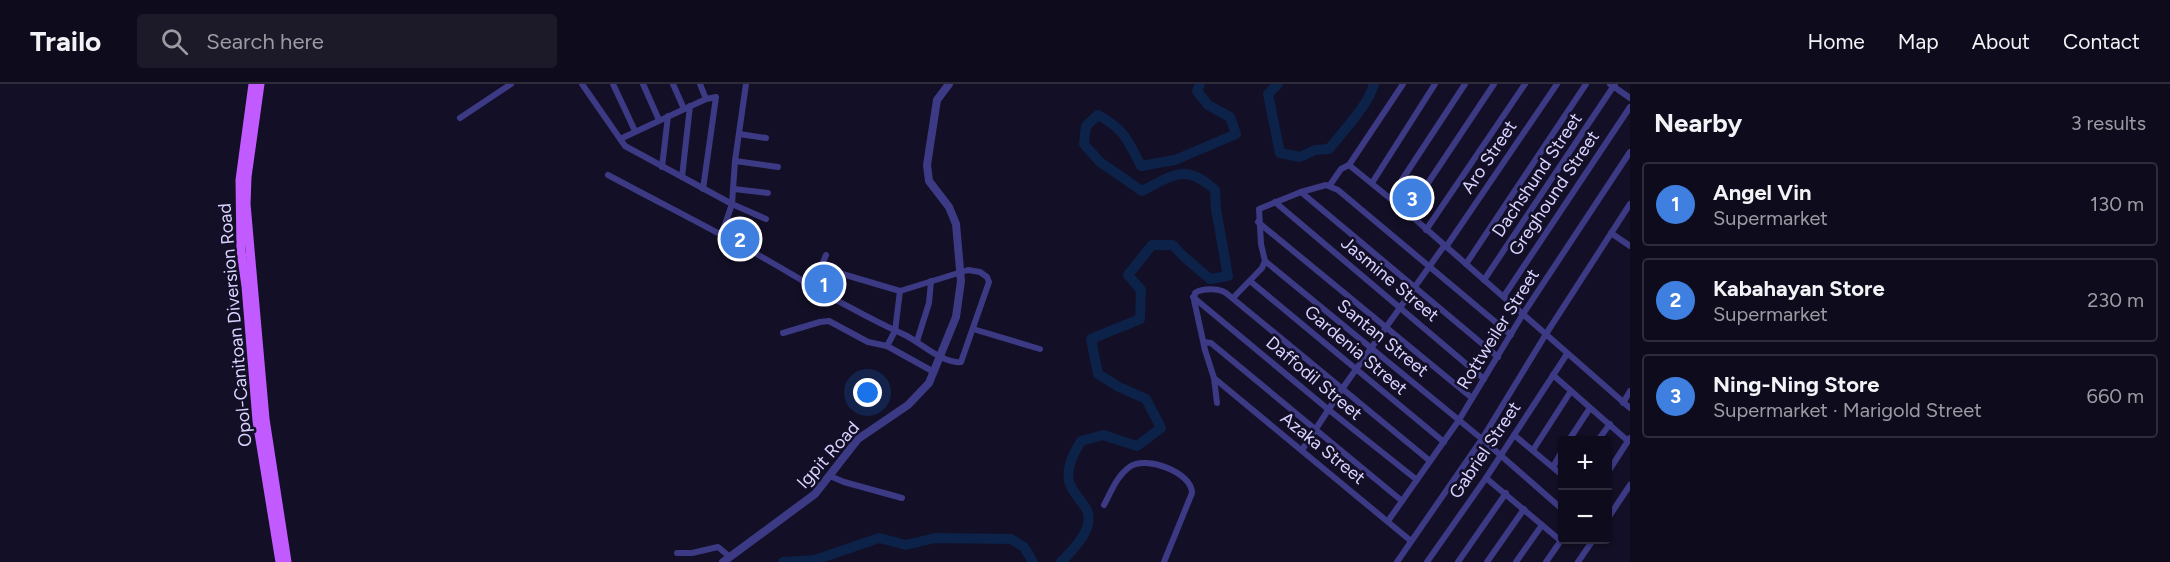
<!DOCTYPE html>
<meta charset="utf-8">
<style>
:root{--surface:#0e0b1c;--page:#1c1929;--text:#f1f3f6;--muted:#9b9ba3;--line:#2e2b3b;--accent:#00e5ff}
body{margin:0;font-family:Figtree,sans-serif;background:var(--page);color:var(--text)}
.controls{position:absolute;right:18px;bottom:18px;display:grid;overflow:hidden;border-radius:6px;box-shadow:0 2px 4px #0004}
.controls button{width:54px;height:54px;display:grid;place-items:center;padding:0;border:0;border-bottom:2px solid var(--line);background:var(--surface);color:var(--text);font:30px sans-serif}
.you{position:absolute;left:868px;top:309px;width:21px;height:21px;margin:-15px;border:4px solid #fff;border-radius:50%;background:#1a73e8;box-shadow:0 0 0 9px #1a73e833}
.badge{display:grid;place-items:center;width:39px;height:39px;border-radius:50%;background:var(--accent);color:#fff;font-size:20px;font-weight:700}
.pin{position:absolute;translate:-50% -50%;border:3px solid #fff;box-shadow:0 2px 6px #0006}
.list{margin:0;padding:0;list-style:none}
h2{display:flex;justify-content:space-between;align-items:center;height:78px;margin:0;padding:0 24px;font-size:26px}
h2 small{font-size:20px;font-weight:400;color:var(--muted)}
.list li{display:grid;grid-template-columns:39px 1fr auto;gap:18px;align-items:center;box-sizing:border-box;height:84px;margin:0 12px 12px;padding:0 12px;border:2px solid var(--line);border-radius:6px}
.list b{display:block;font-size:22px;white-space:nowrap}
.list p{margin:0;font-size:20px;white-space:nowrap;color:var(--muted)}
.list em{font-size:20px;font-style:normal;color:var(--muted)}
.icon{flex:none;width:33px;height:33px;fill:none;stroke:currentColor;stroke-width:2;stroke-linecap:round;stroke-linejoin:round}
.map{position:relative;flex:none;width:1630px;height:478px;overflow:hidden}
header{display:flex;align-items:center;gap:36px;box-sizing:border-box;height:84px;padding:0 30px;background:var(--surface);border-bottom:2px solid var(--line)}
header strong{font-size:28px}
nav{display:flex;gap:33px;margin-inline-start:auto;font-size:21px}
.search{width:420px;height:54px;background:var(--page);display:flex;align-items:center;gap:15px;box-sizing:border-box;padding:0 21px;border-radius:6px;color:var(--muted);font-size:22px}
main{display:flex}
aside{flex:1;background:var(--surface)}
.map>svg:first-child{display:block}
</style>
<header>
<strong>Trailo</strong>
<div class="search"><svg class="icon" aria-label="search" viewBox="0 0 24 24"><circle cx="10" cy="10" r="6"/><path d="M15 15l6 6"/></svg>Search here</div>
<nav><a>Home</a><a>Map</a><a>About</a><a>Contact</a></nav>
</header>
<main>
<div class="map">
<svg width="1630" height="478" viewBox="0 0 1630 478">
<rect width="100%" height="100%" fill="#130f26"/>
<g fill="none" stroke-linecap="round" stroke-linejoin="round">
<!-- river -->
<g stroke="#0c2248" stroke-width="10">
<path d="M 1278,0 L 1268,10 L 1280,69 L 1300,73 L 1315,66 L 1329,65 C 1343,47 1368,22 1374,0"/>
<polyline points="783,478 815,476 879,454 906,461 935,454 1011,455 1024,463 1033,478"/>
<path d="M 1061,478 C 1073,466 1095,444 1087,426 C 1082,417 1071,407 1069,397 C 1066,383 1074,369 1081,357 L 1103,351 L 1137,362 L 1161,344 L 1146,315 L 1119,303 L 1098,290 L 1091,255 L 1140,235 L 1141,206 L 1128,191 L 1152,161 L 1173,161 L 1183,172 L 1210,195 L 1228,192 L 1216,125 L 1215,106 C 1186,79 1173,91 1142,107 L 1100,78 L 1084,60 L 1086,42 L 1098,31 C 1125,46 1127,55 1141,82 L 1175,76 L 1236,50 L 1230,33 L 1208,21 L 1197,7 L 1200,0"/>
</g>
<!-- minor -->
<g stroke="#3d3a85" stroke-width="6">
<polyline points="582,0 625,62 732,120 766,135"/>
<polyline points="613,0 635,47"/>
<polyline points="643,0 659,36"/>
<polyline points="673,0 684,25"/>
<polyline points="700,0 706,15"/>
<polyline points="1610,0 1630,14"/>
<polyline points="460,34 511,0"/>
<polyline points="739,50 766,54"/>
<polyline points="620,55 706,15 716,13 703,105"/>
<polyline points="735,77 778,83"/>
<polyline points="1349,81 1408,129 1630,324"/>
<polyline points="662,83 668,32"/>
<path d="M 608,91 C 662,120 716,147 769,177 C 814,203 858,230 905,251 C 921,259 943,280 961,278 L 989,198 L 987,193 L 980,188 L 968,186 L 900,207 L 822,184"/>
<polyline points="682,93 690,22"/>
<polyline points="1372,99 1435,0"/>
<polyline points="1330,101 1341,85 1349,81 1403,0"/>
<polyline points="734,105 768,109"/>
<polyline points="1301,108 1498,273"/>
<polyline points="1390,114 1465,0"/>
<polyline points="1275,118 1484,295"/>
<polyline points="1408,129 1494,0"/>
<polyline points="1258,138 1472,314"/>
<polyline points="1426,146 1525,0"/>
<polyline points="1611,149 1630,162"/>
<polyline points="721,152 732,120 735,77 746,0"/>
<polyline points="1446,163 1557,0"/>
<polyline points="745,165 750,152"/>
<polyline points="1265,177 1482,355 1562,425"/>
<polyline points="1466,180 1586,0"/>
<polyline points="1484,196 1615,0"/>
<polyline points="1250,197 1444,358"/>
<polyline points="813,202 826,171"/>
<polyline points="900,207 895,247 887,262 934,288"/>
<polyline points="1504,212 1630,23"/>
<polyline points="1193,213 1329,326 1417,396"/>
<polyline points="1233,214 1262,184 1265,177 1261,160 1259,125 1301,108 1326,101 1338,106 1511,251"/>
<polyline points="973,245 1040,265"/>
<polyline points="783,249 820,238 829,237 868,258 887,262"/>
<polyline points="917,257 929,219 931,197"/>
<polyline points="1204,258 1211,259 1402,417"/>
<polyline points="1553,291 1628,357"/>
<polyline points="1214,294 1411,457"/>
<path d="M 1217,319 L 1214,294 L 1205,266 L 1194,216 L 1195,209 C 1203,204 1218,204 1226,209 L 1430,377"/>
<polyline points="1623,319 1630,307"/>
<polyline points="1514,351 1562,391"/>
<polyline points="1569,356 1590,324"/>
<polyline points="1598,356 1610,340"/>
<polyline points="1302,366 1342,305 1444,162"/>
<polyline points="1533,366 1571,307"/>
<polyline points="1553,383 1562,367"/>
<polyline points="1608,388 1630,354"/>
<polyline points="830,392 844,398 902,414"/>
<polyline points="1486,394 1561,457"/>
<path d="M 1104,421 C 1111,408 1117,391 1131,382 C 1146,372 1192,388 1192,409 L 1164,478"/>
<polyline points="1608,434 1630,401"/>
<polyline points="1388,437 1459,336 1523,230 1630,68"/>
<polyline points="677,469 692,469 718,463 730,473"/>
<polyline points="1397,478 1482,355 1546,250 1630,120"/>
<polyline points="1427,478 1486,394 1567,270"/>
<polyline points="1458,478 1506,409"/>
<polyline points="1487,478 1524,425"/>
<polyline points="1516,478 1542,441"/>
<polyline points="1546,478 1562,455"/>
<polyline points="1578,478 1593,456"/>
</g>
<!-- tertiary -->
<polyline stroke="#3d3a85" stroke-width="8" points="723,478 815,410 858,355 908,321 929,299 956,233 961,197 956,140 949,123 929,97 927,81 937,16 949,0"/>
<!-- primary -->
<g stroke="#c25bff" stroke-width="9">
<polyline points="253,0 240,96 241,167 246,202 257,337 280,478"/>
<polyline points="260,0 247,93 246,120 265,335 287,478"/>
</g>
</g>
<g text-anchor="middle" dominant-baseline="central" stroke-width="5" stroke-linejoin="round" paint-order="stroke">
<!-- street labels -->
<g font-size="18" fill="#d9d4ff" stroke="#130f26">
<text transform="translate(1489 73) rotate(-56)">Aro Street</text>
<text transform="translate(1537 91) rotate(-56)">Dachshund Street</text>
<text transform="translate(1554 109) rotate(-56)">Greghound Street</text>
<text transform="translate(1390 195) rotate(40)">Jasmine Street</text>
<text transform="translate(235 241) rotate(-95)">Opol-Canitoan Diversion Road</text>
<text transform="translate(1498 245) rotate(-58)">Rottweiler Street</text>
<text transform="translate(1383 254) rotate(39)">Santan Street</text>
<text transform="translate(1356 266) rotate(40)">Gardenia Street</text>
<text transform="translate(1314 294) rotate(40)">Daffodil Street</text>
<text transform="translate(1323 364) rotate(39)">Azaka Street</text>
<text transform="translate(1485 366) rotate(-56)">Gabriel Street</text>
<text transform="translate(828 371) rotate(-48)">Igpit Road</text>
</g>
</g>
</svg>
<div class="controls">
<button>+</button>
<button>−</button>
</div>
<div class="you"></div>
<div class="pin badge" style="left:824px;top:200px;background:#3f7fe0">1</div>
<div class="pin badge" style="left:740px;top:155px;background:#3f7fe0">2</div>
<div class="pin badge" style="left:1412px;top:114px;background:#3f7fe0">3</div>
</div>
<aside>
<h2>Nearby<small>3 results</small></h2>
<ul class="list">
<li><span class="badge" style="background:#3f7fe0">1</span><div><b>Angel Vin</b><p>Supermarket</p></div><em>130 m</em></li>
<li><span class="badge" style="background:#3f7fe0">2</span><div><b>Kabahayan Store</b><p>Supermarket</p></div><em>230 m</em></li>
<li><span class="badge" style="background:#3f7fe0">3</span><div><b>Ning-Ning Store</b><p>Supermarket · Marigold Street</p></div><em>660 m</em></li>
</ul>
</aside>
</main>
